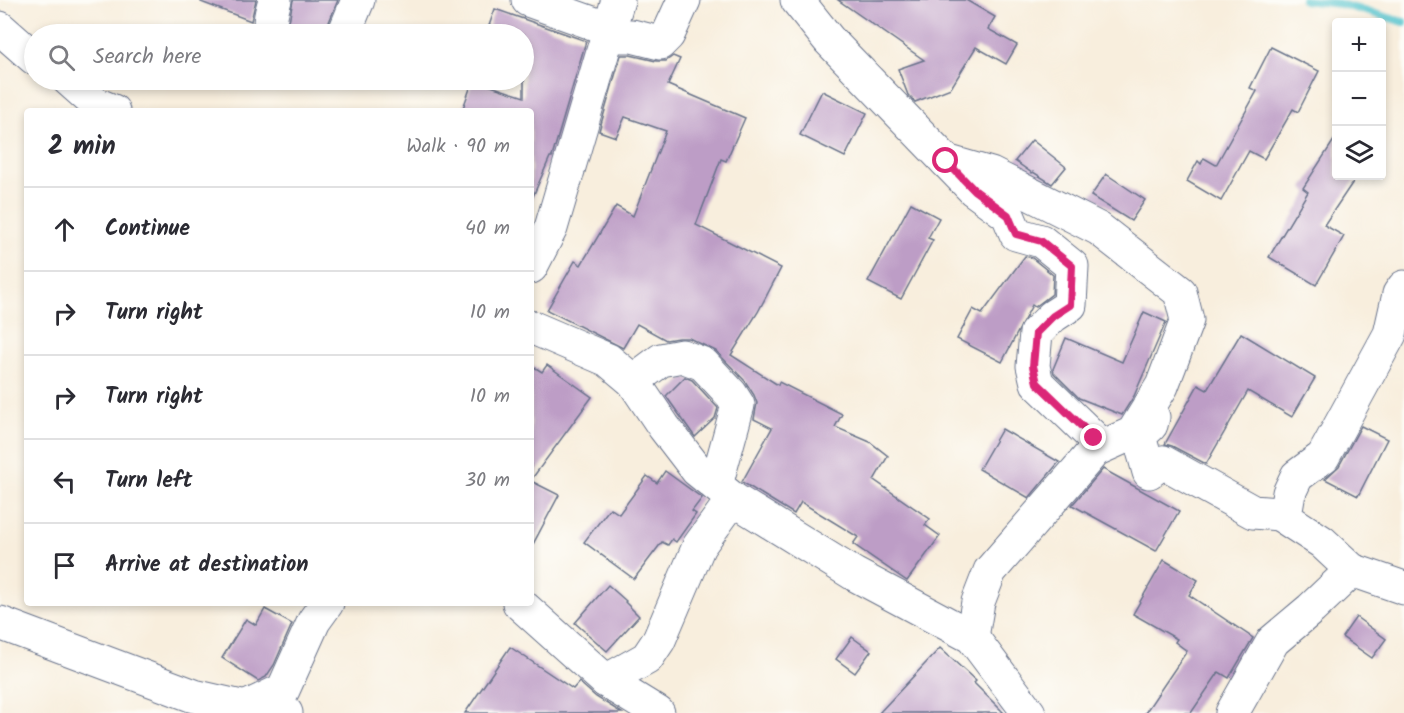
<!DOCTYPE html>
<meta charset="utf-8">
<style>
:root{--surface:#fff;--page:#f7f7f7;--text:#2b2b33;--muted:#7c7c81;--line:#e1e1e2}
body{margin:0;font-family:Kalam,sans-serif;background:var(--page);color:var(--text)}
.controls{position:absolute;right:18px;top:18px;display:grid;overflow:hidden;border-radius:6px;box-shadow:0 3px 9px #0003}
.controls button{width:54px;height:54px;display:grid;place-items:center;padding:0;border:0;border-bottom:2px solid var(--line);background:var(--surface);color:var(--text);font:30px sans-serif}
.stop{position:absolute;width:18px;height:18px;margin:-14px;border:4px solid #db2777;border-radius:50%;background:#fff}
.stop.end{background:#db2777;border-color:#fff;box-shadow:0 2px 6px #0008}
.list{margin:0;padding:0;list-style:none}
h2{display:flex;justify-content:space-between;align-items:center;height:78px;margin:0;padding:0 24px;font-size:26px}
h2 small{font-size:20px;font-weight:400;color:var(--muted)}
.list li{display:grid;grid-template-columns:39px 1fr auto;gap:18px;align-items:center;box-sizing:border-box;height:84px;padding:0 24px;border-top:2px solid var(--line)}
.list b{display:block;font-size:22px;white-space:nowrap}
.list em{font-size:20px;font-style:normal;color:var(--muted)}
.icon{flex:none;width:33px;height:33px;fill:none;stroke:currentColor;stroke-width:2;stroke-linecap:round;stroke-linejoin:round}
.map{position:relative;flex:none;width:1404px;height:713px;overflow:hidden}
.search{position:absolute;background:var(--surface);box-shadow:0 3px 9px #0003;left:24px;top:24px;width:510px;height:66px;display:flex;align-items:center;gap:15px;box-sizing:border-box;padding:0 21px;border-radius:33px;color:var(--muted);font-size:22px}
.panel{position:absolute;background:var(--surface);box-shadow:0 3px 9px #0003;left:24px;top:108px;width:510px;height:498px;border-radius:6px}
.map>svg:first-child{display:block}
</style>
<div class="map">
<svg width="1404" height="713" viewBox="0 0 1404 713">
<rect width="100%" height="100%" fill="#fdfcf7"/>
<filter id="ink" filterUnits="userSpaceOnUse"><feTurbulence type="fractalNoise" baseFrequency=".0167" numOctaves="2"/><feDisplacementMap in="SourceGraphic" scale="12" xChannelSelector="R" yChannelSelector="G"/><feConvolveMatrix kernelMatrix="1 2 1 2 8 2 1 2 1" color-interpolation-filters="sRGB"/></filter>
<filter id="wash" filterUnits="userSpaceOnUse"><feTurbulence type="fractalNoise" baseFrequency=".008" numOctaves="4" result="noise"/><feDisplacementMap in="SourceGraphic" scale="24" xChannelSelector="R" yChannelSelector="G"/><feGaussianBlur stdDeviation="1.35" result="paint"/><feColorMatrix in="noise" values="0 0 0 0 0 0 0 0 0 0 0 0 0 0 0 0 0 1.4 0 .05"/><feComposite in="paint" operator="in"/></filter>
<g filter="url(#wash)">
<rect width="100%" height="100%" fill="#f8eedd"/>
<g fill="none" stroke-linecap="round" stroke-linejoin="round">
<!-- stream -->
<polyline stroke="#57c4ce" stroke-width="8" points="1304,0 1340,4 1404,22"/>
</g>
<g id="blocks">
<!-- building -->
<g fill="#bd9dc6">
<polygon points="201,0 256,0 251,21 201,2"/>
<polygon points="293,0 338,0 327,27 326,34 292,34 289,22"/>
<polygon points="838,0 966,0 995,17 988,29 1017,45 1006,64 976,47 951,88 915,102 908,95 898,69 924,60"/>
<polygon points="495,9 586,41 552,157 550,157 531,201 531,111 462,111 473,80 524,97 524,34 486,34"/>
<polygon points="1271,47 1319,71 1298,112 1293,109 1264,159 1249,151 1221,201 1187,181 1198,161 1201,164 1204,158 1216,165 1257,91 1250,88"/>
<polygon points="621,55 630,55 656,61 666,61 673,56 680,59 668,85 745,118 726,161 721,159 696,225 781,268 758,312 731,355 778,385 779,382 842,414 835,427 870,442 888,456 874,480 930,519 925,525 940,536 907,581 853,544 858,537 801,502 794,514 742,482 772,428 754,419 757,403 754,395 745,381 716,351 689,338 678,338 666,340 637,324 623,348 547,310 575,261 581,265 616,206 633,216 666,131 625,117 616,137 599,131"/>
<polygon points="822,91 867,113 845,157 800,135"/>
<polygon points="1336,137 1336,176 1357,176 1324,225 1344,236 1316,285 1269,257 1308,192 1303,188"/>
<polygon points="1032,140 1066,167 1052,184 1033,172 1032,173 1015,161"/>
<polygon points="1106,174 1145,200 1131,221 1091,196"/>
<polygon points="911,203 939,218 928,238 933,240 901,299 868,282"/>
<polygon points="1025,256 1032,258 1053,275 1052,294 1035,307 1032,305 1002,362 957,339 973,309 982,314"/>
<polygon points="1144,312 1166,322 1134,396 1122,415 1079,398 1054,373 1053,369 1066,338 1122,362"/>
<polygon points="1241,333 1315,378 1292,417 1248,391 1206,464 1172,446 1165,444 1198,385 1207,390"/>
<polygon points="531,365 542,372 547,365 592,397 531,480"/>
<polygon points="685,377 692,380 718,408 715,418 695,437 666,396"/>
<polygon points="1361,426 1387,439 1358,496 1325,479 1339,466"/>
<polygon points="1002,429 1059,462 1029,498 979,469"/>
<polygon points="1103,469 1179,511 1156,551 1072,505"/>
<polygon points="665,471 702,498 692,511 696,514 676,542 672,539 668,545 662,542 634,579 584,542 610,508 619,514 647,476 657,483"/>
<polygon points="531,481 559,495 531,548"/>
<polygon points="1164,560 1198,580 1189,595 1253,638 1229,678 1219,672 1191,713 1145,713 1187,651 1175,642 1177,639 1133,614"/>
<polygon points="608,585 626,601 625,602 639,616 607,651 575,623"/>
<polygon points="265,609 292,624 274,665 266,677 258,681 222,658 246,619 256,625"/>
<polygon points="1356,617 1386,639 1372,658 1342,637"/>
<polygon points="852,637 871,651 855,673 836,659"/>
<polygon points="510,647 573,689 579,682 596,697 622,713 465,713"/>
<polygon points="940,648 976,681 974,683 1004,713 879,713"/>
</g>
</g>
</g>
<g filter="url(#ink)">
<use href="#blocks" fill-opacity="0" stroke="#68728a" stroke-width="1.5"/>
<g fill="none" stroke-linecap="round" stroke-linejoin="round">
<defs>
<g id="minor">
<polyline points="528,0 609,29"/>
<polyline points="797,0 829,40 974,190 1008,215 1016,234 1041,241 1072,266 1070,305 1053,316 1036,333 1033,366 1037,383 1094,438 1095,450"/>
<polyline points="0,28 34,58"/>
<path d="M 273,34 C 267,24 272,11 275,0"/>
<polyline points="344,34 358,0"/>
<polyline points="607,36 632,36 660,43 668,35 684,0"/>
<polyline points="69,80 96,104 113,111"/>
<polyline points="946,161 991,174 1099,229 1180,292 1187,320 1162,386 1133,433 1095,450 990,571 978,602 972,637"/>
<polyline points="531,267 551,228 618,0"/>
<polyline points="1404,287 1399,294 1390,334 1323,457 1297,476 1289,493 1286,510 1279,514 1322,542 1352,570 1404,588"/>
<polyline points="531,327 608,360 633,381 664,427 697,470 733,499 854,574 972,637 1029,713"/>
<polyline points="633,381 661,360 682,356 703,364 731,394 738,405 716,485"/>
<polyline points="1153,417 1151,425 1139,436 1149,472 1163,462 1253,512 1279,514"/>
<polyline points="519,603 606,681 658,713"/>
<polyline points="0,623 194,696 246,708 281,710 286,713"/>
<polyline points="606,681 647,658 659,640 699,546 733,499"/>
<polyline points="245,708 283,690 314,621 327,603"/>
<polyline points="1232,713 1273,641 1311,609 1352,570"/>
</g>
</defs>
<!-- minor casing -->
<use href="#minor" stroke="#68728a" stroke-width="35"/>
<!-- minor -->
<use href="#minor" stroke="#fff" stroke-width="33"/>
</g>
</g>
<g fill="none" stroke-linecap="round" stroke-linejoin="round" filter="url(#ink)">
<!-- route -->
<polyline stroke="#db2777" stroke-width="8" points="946,161 974,190 1008,215 1016,234 1041,241 1072,266 1070,305 1053,316 1036,333 1033,366 1037,383 1094,438"/>
</g>
</svg>
<div class="controls">
<button>+</button>
<button>−</button>
<button><svg class="icon" aria-label="layers" viewBox="0 0 24 24"><path d="M12 4l9 5-9 5-9-5zM3 14l9 5 9-5"/></svg></button>
</div>
<div class="stop" style="left:946px;top:161px"></div>
<div class="stop end" style="left:1094px;top:438px"></div>
<div class="search"><svg class="icon" aria-label="search" viewBox="0 0 24 24"><circle cx="10" cy="10" r="6"/><path d="M15 15l6 6"/></svg>Search here</div>
<section class="panel">
<h2>2 min<small>Walk · 90 m</small></h2>
<ul class="list">
<li><svg class="icon" aria-label="ahead" viewBox="0 0 24 24"><path d="M12 20V5M6 11l6-6 6 6"/></svg><div><b>Continue</b></div><em>40 m</em></li>
<li><svg class="icon" aria-label="right" viewBox="0 0 24 24"><path d="M7 20v-9h11M14 6l5 5-5 5"/></svg><div><b>Turn right</b></div><em>10 m</em></li>
<li><svg class="icon" aria-label="right" viewBox="0 0 24 24"><path d="M7 20v-9h11M14 6l5 5-5 5"/></svg><div><b>Turn right</b></div><em>10 m</em></li>
<li><svg class="icon" aria-label="left" viewBox="0 0 24 24"><path d="M17 20v-9H6M10 6l-5 5 5 5"/></svg><div><b>Turn left</b></div><em>30 m</em></li>
<li><svg class="icon" aria-label="arrive" viewBox="0 0 24 24"><path d="M6 21V4h12l-3 4 3 4H6"/></svg><div><b>Arrive at destination</b></div></li>
</ul>
</section>
</div>
